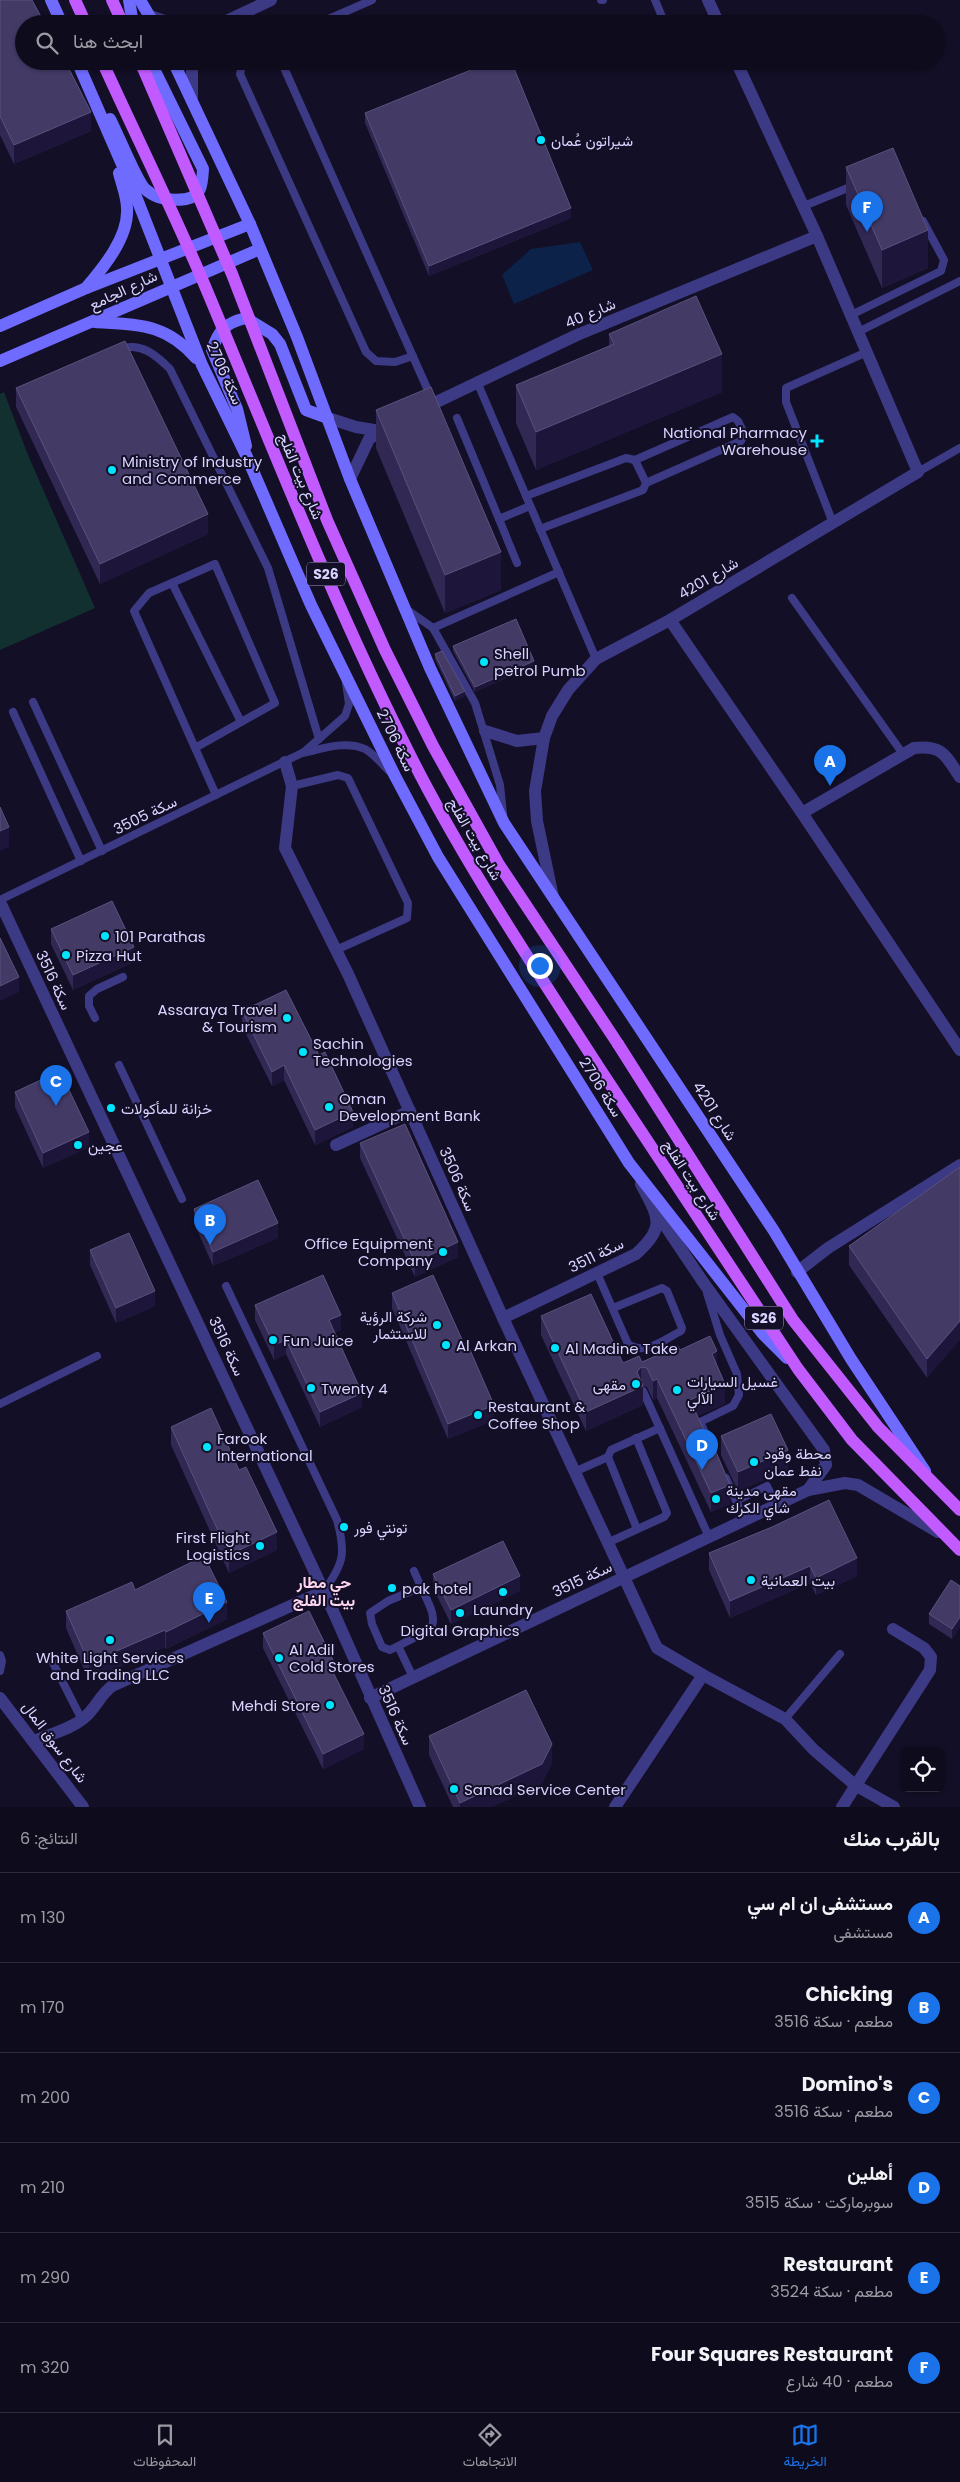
<!DOCTYPE html>
<html lang="ar">
<meta charset="utf-8">
<style>
:root{--surface:#0e0b1c;--page:#171425;--text:#f1f3f6;--muted:#9b9ba3;--line:#2e2b3b;--accent:#1a73e8}
body{margin:0;font-family:Poppins,Vazirmatn,sans-serif;background:var(--page);color:var(--text);direction:rtl}
.controls{position:absolute;right:15px;bottom:15px;display:grid;overflow:hidden;border-radius:8px;box-shadow:0 1px 4px #0004}
.controls button{width:45px;height:45px;display:grid;place-items:center;padding:0;border:0;border-bottom:1px solid var(--line);background:var(--surface);color:var(--text);font:25px sans-serif}
.you{position:absolute;left:539px;top:965px;width:18px;height:18px;margin:-12px;border:4px solid #fff;border-radius:50%;background:#1a73e8;box-shadow:0 0 0 8px #1a73e833}
.badge{display:grid;place-items:center;width:32px;height:32px;border-radius:50%;background:var(--accent);color:#fff;font-size:16px;font-weight:700}
.pin{position:absolute;translate:-50% -41px;filter:drop-shadow(0 1px 2px #0008)}
.pin::after{content:'';position:absolute;top:26px;width:18px;height:15px;background:inherit;clip-path:polygon(0 0,100% 0,50% 100%)}
.list{margin:0;padding:0;list-style:none}
h2{display:flex;justify-content:space-between;align-items:center;height:65px;margin:0;padding:0 20px;font-size:21px}
h2 small{font-size:16px;font-weight:400;color:var(--muted)}
.list li{display:grid;grid-template-columns:32px 1fr auto;gap:15px;align-items:center;box-sizing:border-box;height:90px;padding:0 20px;border-top:1px solid var(--line)}
.list b{display:block;font-size:19px;white-space:nowrap}
.list p{margin:0;font-size:16px;white-space:nowrap;color:var(--muted)}
.list em{font-size:16px;font-style:normal;color:var(--muted)}
.icon{flex:none;width:28px;height:28px;fill:none;stroke:currentColor;stroke-width:2;stroke-linecap:round;stroke-linejoin:round}
.map{position:relative;flex:none;width:960px;height:1807px;overflow:hidden;direction:ltr}
.search{position:absolute;background:var(--surface);box-shadow:0 1px 4px #0004;left:15px;right:15px;top:15px;height:55px;display:flex;align-items:center;gap:12px;box-sizing:border-box;padding:0 18px;border-radius:28px;color:var(--muted);font-size:19px}
.sheet{height:605px;background:var(--surface)}
nav{display:flex;justify-content:space-around;align-items:center;box-sizing:border-box;height:70px;border-top:1px solid var(--line);background:var(--surface);font-size:14px;color:var(--muted)}
nav a{display:grid;justify-items:center;gap:2px}
nav .on{color:var(--accent)}
.map>svg:first-child{display:block}
</style>
<div class="map">
<svg width="960" height="1807" viewBox="0 0 960 1807">
<rect width="100%" height="100%" fill="#130f26"/>
<!-- green -->
<polygon fill="#12302f" points="4,392 28,455 95,608 0,650 0,394"/>
<!-- water -->
<polygon fill="#0c2248" points="580,242 593,270 514,304 502,275 531,249"/>
<g fill="none" stroke-linecap="round" stroke-linejoin="round">
<!-- lane -->
<g stroke="#3d3a85" stroke-width="8">
<polyline points="601,0 603,0"/>
<polyline points="655,0 665,24"/>
<polyline points="317,24 372,0"/>
<polyline points="243,61 240,74 366,352 376,361 395,362 413,356"/>
<polyline points="281,61 431,397"/>
<polyline points="804,206 855,185"/>
<polyline points="851,315 941,271 944,260 923,221"/>
<polyline points="858,332 960,281"/>
<path d="M 121,349 C 141,342 156,355 170,369 L 268,568 L 319,739"/>
<polyline points="478,384 596,659"/>
<polyline points="457,418 499,519 530,506"/>
<polyline points="635,460 733,417 738,421 744,433 741,441 646,483"/>
<polyline points="918,472 960,448"/>
<polyline points="526,496 626,458 635,460 646,483 643,490 540,529"/>
<polyline points="499,519 517,563"/>
<polyline points="833,523 786,402 786,388 867,352"/>
<polyline points="172,583 241,722"/>
<polyline points="792,598 903,754"/>
<polyline points="406,609 433,628 475,703 500,785 503,814"/>
<polyline points="433,628 559,572"/>
<polyline points="33,702 102,851"/>
<polyline points="13,712 81,861"/>
<polyline points="195,748 275,703 215,564 149,593 134,611 216,795"/>
<polyline points="304,752 345,716 349,704 346,683"/>
<polyline points="292,786 338,775 348,778 408,903 407,918 336,950"/>
<path d="M 0,900 L 302,753 C 322,749 346,740 365,749 C 374,754 382,764 389,771"/>
<polyline points="95,1018 89,1006 89,996 97,989 123,977"/>
<polyline points="119,1065 182,1199"/>
<path d="M 597,1273 L 628,1344 C 645,1356 665,1339 681,1331 L 682,1328 L 667,1291 L 662,1288 L 613,1308"/>
<path d="M 226,1286 L 337,1520 C 346,1553 344,1563 324,1591"/>
<polyline points="707,1293 720,1335 737,1374 739,1395 733,1406 700,1422 713,1449"/>
<polyline points="643,1391 709,1537"/>
<polyline points="0,1404 97,1356"/>
<polyline points="574,1472 608,1457"/>
<polyline points="726,1478 736,1501 767,1486 776,1505"/>
<polyline points="736,1501 745,1520"/>
<polyline points="637,1529 608,1457 611,1450 660,1428"/>
<polyline points="607,1543 664,1517 667,1513 636,1438"/>
<polyline points="414,1571 421,1587"/>
<path d="M 398,1646 L 430,1630 C 439,1618 426,1599 421,1587 L 388,1601 L 370,1613 L 372,1624 L 382,1647 L 390,1650 L 398,1646 L 413,1677"/>
<polyline points="0,1655 2,1661 0,1671"/>
<polyline points="53,1663 82,1720"/>
<polyline points="785,1719 840,1654"/>
</g>
<!-- street -->
<g stroke="#3d3a85" stroke-width="12">
<polyline points="708,0 719,24"/>
<polyline points="150,16 173,24"/>
<polyline points="220,24 271,0"/>
<polyline points="192,98 192,61"/>
<polyline points="424,408 577,335 817,236"/>
<polyline points="328,418 356,427 380,431"/>
<polyline points="350,479 369,439 390,426"/>
<polyline points="670,620 802,813 960,1050"/>
<polyline points="485,731 517,741 544,738 552,716 568,690 596,659 670,620 918,472 817,236 736,61"/>
<polyline points="544,738 535,791 537,821 553,897"/>
<polyline points="285,762 292,786 285,848 348,974 503,1318 657,1648 703,1675 615,1807"/>
<path d="M 802,813 L 914,748 C 943,745 945,755 960,777"/>
<polyline points="0,902 333,1611 420,1807"/>
<polyline points="336,1145 410,1111"/>
<polyline points="654,1209 703,1282 824,1450 826,1465 808,1490"/>
<polyline points="797,1272 828,1248 960,1165"/>
<path d="M 503,1318 L 636,1254 C 667,1226 658,1217 641,1184"/>
<polyline points="703,1675 785,1719 814,1750 855,1785 894,1807"/>
<polyline points="0,1698 83,1807"/>
<polyline points="370,1698 808,1490 845,1483 858,1485 938,1532"/>
<path d="M 34,1741 C 50,1734 71,1729 84,1718 C 96,1708 100,1695 112,1686 L 324,1591"/>
<polyline points="842,1807 930,1670 931,1657 924,1648 893,1629"/>
</g>
<!-- secondary -->
<g stroke="#6f6bff" stroke-width="12">
<polyline points="51,0 62,24"/>
<polyline points="129,0 133,24"/>
<polyline points="140,0 154,24"/>
<polyline points="77,61 135,194 202,365 247,457 311,605 395,776 438,857 629,1163 763,1334 787,1358"/>
<polyline points="173,61 250,224 297,337 350,479 430,668 504,823 774,1231 851,1359 925,1471"/>
<path d="M 110,119 C 117,132 137,182 145,189 C 156,199 172,201 186,199 C 202,196 202,184 203,169 L 150,61"/>
<path d="M 86,288 C 103,268 129,237 127,208 C 127,197 122,185 119,173"/>
<path d="M 95,322 C 139,325 165,323 196,358"/>
<polyline points="0,326 84,289 250,224"/>
<polyline points="0,361 260,249"/>
<path d="M 246,446 L 237,409 L 212,350 C 219,330 225,323 246,318 L 272,334 L 280,344 L 306,410 L 328,418"/>
</g>
<!-- primary -->
<g stroke="#c25bff" stroke-width="12">
<polyline points="75,0 86,24"/>
<polyline points="112,0 123,24"/>
<polyline points="618,1044 793,1320 878,1427 960,1510"/>
<polyline points="596,1063 798,1369 852,1440 960,1550"/>
</g>
<!-- primary-bridge -->
<g stroke="#c25bff" stroke-width="12">
<path d="M 102,61 C 136,136 173,210 205,286 C 271,443 333,603 410,755 C 464,862 531,962 596,1063"/>
<polyline points="140,61 232,274 327,520 385,650 433,746 498,863 618,1044"/>
</g>
</g>
<!-- wall -->
<g fill="#312854">
<polygon points="0,0 91,131 14,164 0,135"/>
<polygon points="365,113 571,218 429,276 365,123"/>
<polygon points="846,167 928,268 882,288 846,205"/>
<polygon points="609,334 722,392 536,470 516,423 516,385 609,346"/>
<polygon points="16,388 208,534 100,584 16,407"/>
<polygon points="376,410 501,590 445,613 376,448"/>
<polygon points="453,646 534,666 475,692 453,651"/>
<polygon points="435,654 465,696 455,701 435,659"/>
<polygon points="51,929 134,962 73,990 51,944"/>
<polygon points="242,1011 353,1127 315,1145 284,1080 272,1086 242,1026"/>
<polygon points="15,1092 89,1147 43,1168 15,1107"/>
<polygon points="360,1143 458,1257 415,1277 360,1158"/>
<polygon points="960,1167 927,1378 849,1265 849,1246"/>
<polygon points="194,1209 278,1238 213,1266 194,1223"/>
<polygon points="90,1250 155,1306 116,1323 90,1265"/>
<polygon points="392,1293 494,1420 448,1439 392,1308"/>
<polygon points="255,1305 341,1330 334,1333 362,1407 320,1427 286,1354 274,1360 255,1320"/>
<polygon points="541,1316 623,1363 642,1362 680,1350 717,1366 725,1404 697,1416 730,1504 711,1512 657,1398 653,1400 647,1387 643,1386 643,1405 586,1431 541,1335"/>
<polygon points="171,1427 239,1470 277,1550 229,1573 171,1445"/>
<polygon points="721,1436 788,1470 738,1491 721,1455"/>
<polygon points="772,1527 857,1576 816,1595 810,1583 730,1618 709,1570 709,1553"/>
<polygon points="433,1574 520,1591 451,1624 433,1588"/>
<polygon points="960,1586 960,1627 952,1639 929,1624 929,1614"/>
<polygon points="135,1590 227,1619 166,1649 165,1647 89,1681 66,1628 66,1611"/>
<polygon points="263,1633 334,1674 364,1749 323,1769 263,1648"/>
<polygon points="429,1736 552,1763 542,1783 492,1807 453,1807 429,1755"/>
</g>
<!-- shaded-wall -->
<g fill="#1d163a">
<polygon points="91,112 91,131 14,164 14,145"/>
<polygon points="571,208 571,218 429,276 429,266"/>
<polygon points="928,230 928,268 882,288 882,250"/>
<polygon points="722,354 722,392 536,470 536,432"/>
<polygon points="208,514 208,534 100,584 100,564"/>
<polygon points="501,552 501,590 445,613 445,575"/>
<polygon points="534,661 534,666 475,692 475,687"/>
<polygon points="465,691 465,696 455,701 455,696"/>
<polygon points="9,827 9,847 0,851 0,831"/>
<polygon points="134,947 134,962 73,990 73,975"/>
<polygon points="19,977 19,992 0,1001 0,986"/>
<polygon points="284,1065 284,1080 272,1086 272,1072"/>
<polygon points="353,1112 353,1127 315,1145 315,1130"/>
<polygon points="89,1132 89,1147 43,1168 43,1153"/>
<polygon points="278,1223 278,1238 213,1266 213,1252"/>
<polygon points="458,1242 458,1257 415,1277 415,1262"/>
<polygon points="155,1291 155,1306 116,1323 116,1308"/>
<polygon points="341,1315 341,1330 329,1335 329,1320"/>
<polygon points="960,1321 960,1340 927,1378 927,1359"/>
<polygon points="286,1340 286,1354 274,1360 274,1345"/>
<polygon points="717,1351 717,1370 712,1354"/>
<polygon points="641,1367 641,1386 643,1386 643,1405 586,1431 586,1412 637,1372"/>
<polygon points="657,1379 657,1398 653,1400 653,1381"/>
<polygon points="725,1384 725,1404 690,1419 690,1400"/>
<polygon points="362,1393 362,1407 320,1427 320,1412"/>
<polygon points="494,1405 494,1420 448,1439 448,1424"/>
<polygon points="788,1450 788,1470 738,1491 738,1472"/>
<polygon points="730,1485 730,1504 711,1512 711,1493"/>
<polygon points="277,1532 277,1550 229,1573 229,1555"/>
<polygon points="857,1558 857,1576 816,1595 816,1578"/>
<polygon points="810,1566 810,1583 730,1618 730,1601"/>
<polygon points="520,1576 520,1591 451,1624 451,1610"/>
<polygon points="227,1602 227,1619 166,1649 166,1632"/>
<polygon points="960,1617 960,1627 952,1639 952,1629"/>
<polygon points="165,1630 165,1647 89,1681 89,1663"/>
<polygon points="334,1662 334,1676 329,1664"/>
<polygon points="364,1734 364,1749 323,1769 323,1754"/>
<polygon points="552,1744 552,1763 542,1783 492,1807 460,1807 460,1803"/>
</g>
<!-- building -->
<g fill="#433a66" stroke="#5a527e">
<polygon points="0,0 32,0 45,24 24,24 24,61 65,61 91,112 14,145 0,116"/>
<polygon points="493,61 511,61 571,208 429,266 365,113"/>
<polygon points="893,148 928,230 882,250 846,167"/>
<polygon points="696,296 722,354 536,432 516,385 614,344 609,334"/>
<polygon points="125,341 208,514 100,564 16,388"/>
<polygon points="431,387 501,552 445,575 376,410"/>
<polygon points="516,619 534,661 475,687 453,646"/>
<polygon points="442,651 465,691 455,696 435,654"/>
<polygon points="0,807 9,827 0,831"/>
<polygon points="112,901 134,947 73,975 51,929"/>
<polygon points="0,938 19,977 0,986"/>
<polygon points="286,990 319,1055 325,1052 353,1112 315,1130 284,1065 272,1072 242,1011"/>
<polygon points="60,1071 89,1132 43,1153 15,1092"/>
<polygon points="405,1124 458,1242 415,1262 360,1143"/>
<polygon points="960,1167 960,1321 927,1359 849,1246"/>
<polygon points="258,1180 278,1223 213,1252 194,1209"/>
<polygon points="129,1233 155,1291 116,1308 90,1250"/>
<polygon points="323,1275 341,1315 329,1320 362,1393 320,1412 286,1340 274,1345 255,1305"/>
<polygon points="433,1275 464,1344 467,1343 494,1405 448,1424 392,1293"/>
<polygon points="591,1294 623,1363 639,1356 642,1362 678,1346 680,1350 710,1336 717,1351 712,1354 725,1384 690,1400 709,1441 711,1440 730,1485 711,1493 657,1379 653,1381 647,1368 641,1367 637,1372 643,1386 586,1412 541,1316"/>
<polygon points="211,1408 239,1470 246,1467 277,1532 229,1555 171,1427"/>
<polygon points="771,1414 788,1450 738,1472 721,1436"/>
<polygon points="829,1500 857,1558 816,1578 810,1566 730,1601 709,1553 772,1527"/>
<polygon points="503,1541 520,1576 451,1610 433,1574"/>
<polygon points="204,1556 227,1602 166,1632 165,1630 89,1663 66,1611 132,1582 135,1590"/>
<polygon points="951,1580 960,1586 960,1617 952,1629 929,1614"/>
<polygon points="309,1611 334,1662 329,1664 364,1734 323,1754 263,1633"/>
<polygon points="526,1690 552,1744 542,1764 460,1803 429,1736"/>
</g>
<!-- markers -->
<g fill="#00e5ff" stroke="#130f26" stroke-width="2">
<circle cx="541" cy="140" r="5"/>
<path d="M814.5 433.5h5v5h5v5h-5v5h-5v-5h-5v-5h5z"/>
<circle cx="112" cy="470" r="5"/>
<circle cx="484" cy="662" r="5"/>
<circle cx="105" cy="936" r="5"/>
<circle cx="66" cy="955" r="5"/>
<circle cx="287" cy="1018" r="5"/>
<circle cx="303" cy="1052" r="5"/>
<circle cx="329" cy="1107" r="5"/>
<circle cx="111" cy="1108" r="5"/>
<circle cx="78" cy="1145" r="5"/>
<circle cx="443" cy="1252" r="5"/>
<circle cx="437" cy="1325" r="5"/>
<circle cx="273" cy="1340" r="5"/>
<circle cx="446" cy="1345" r="5"/>
<circle cx="555" cy="1348" r="5"/>
<circle cx="636" cy="1384" r="5"/>
<circle cx="311" cy="1388" r="5"/>
<circle cx="677" cy="1390" r="5"/>
<circle cx="478" cy="1415" r="5"/>
<circle cx="207" cy="1447" r="5"/>
<circle cx="754" cy="1462" r="5"/>
<circle cx="716" cy="1499" r="5"/>
<circle cx="344" cy="1527" r="5"/>
<circle cx="260" cy="1546" r="5"/>
<circle cx="751" cy="1580" r="5"/>
<circle cx="392" cy="1588" r="5"/>
<circle cx="503" cy="1592" r="5"/>
<circle cx="460" cy="1613" r="5"/>
<circle cx="110" cy="1640" r="5"/>
<circle cx="279" cy="1658" r="5"/>
<circle cx="330" cy="1705" r="5"/>
<circle cx="454" cy="1789" r="5"/>
</g>
<g text-anchor="middle" dominant-baseline="central" stroke-width="4" stroke-linejoin="round" paint-order="stroke">
<!-- shield labels -->
<g fill="#130f26" stroke="#9e99be" stroke-width="1">
<rect x="307" y="562.5" width="38" height="23" rx="4"/>
<rect x="745" y="1306.5" width="38" height="23" rx="4"/>
</g>
<g font-size="14" font-weight="bold" fill="#d9d4ff">
<text x="326" y="574">S26</text>
<text x="764" y="1318">S26</text>
</g>
<!-- poi labels -->
<g font-size="15" fill="#d9d4ff" stroke="#130f26" text-anchor="start">
<text x="551" y="140">شيراتون عُمان</text>
<text x="807" y="432" text-anchor="end">National Pharmacy<tspan x="807" dy="17">Warehouse</tspan></text>
<text x="122" y="461">Ministry of Industry<tspan x="122" dy="17">and Commerce</tspan></text>
<text x="494" y="653">Shell<tspan x="494" dy="17">petrol Pumb</tspan></text>
<text x="115" y="936">101 Parathas</text>
<text x="76" y="955">Pizza Hut</text>
<text x="277" y="1009" text-anchor="end">Assaraya Travel<tspan x="277" dy="17">&amp; Tourism</tspan></text>
<text x="313" y="1043">Sachin<tspan x="313" dy="17">Technologies</tspan></text>
<text x="339" y="1098">Oman<tspan x="339" dy="17">Development Bank</tspan></text>
<text x="121" y="1108">خزانة للمأكولات</text>
<text x="88" y="1145">عجين</text>
<text x="433" y="1243" text-anchor="end">Office Equipment<tspan x="433" dy="17">Company</tspan></text>
<text x="427" y="1316" text-anchor="end">شركة الرؤية<tspan x="427" dy="17">للاستثمار</tspan></text>
<text x="283" y="1340">Fun Juice</text>
<text x="456" y="1345">Al Arkan</text>
<text x="565" y="1348">Al Madine Take</text>
<text x="687" y="1381">غسيل السيارات<tspan x="687" dy="17">الآلي</tspan></text>
<text x="626" y="1384" text-anchor="end">مقهى</text>
<text x="321" y="1388">Twenty 4</text>
<text x="488" y="1406">Restaurant &amp;<tspan x="488" dy="17">Coffee Shop</tspan></text>
<text x="217" y="1438">Farook<tspan x="217" dy="17">International</tspan></text>
<text x="764" y="1453">محطة وقود<tspan x="764" dy="17">نفط عمان</tspan></text>
<text x="726" y="1490">مقهى مدينة<tspan x="726" dy="17">شاي الكرك</tspan></text>
<text x="354" y="1527">تونتي فور</text>
<text x="250" y="1537" text-anchor="end">First Flight<tspan x="250" dy="17">Logistics</tspan></text>
<text x="761" y="1580">بيت العمانية</text>
<text x="402" y="1588">pak hotel</text>
<text x="503" y="1609" text-anchor="middle">Laundry</text>
<text x="460" y="1630" text-anchor="middle">Digital Graphics</text>
<text x="289" y="1649">Al Adil<tspan x="289" dy="17">Cold Stores</tspan></text>
<text x="110" y="1657" text-anchor="middle">White Light Services<tspan x="110" dy="17">and Trading LLC</tspan></text>
<text x="320" y="1705" text-anchor="end">Mehdi Store</text>
<text x="464" y="1789">Sanad Service Center</text>
</g>
<!-- street labels -->
<g font-size="15" fill="#d9d4ff" stroke="#130f26">
<text transform="translate(123 290) rotate(-25)">شارع الجامع</text>
<text transform="translate(590 313) rotate(-23)">40 شارع</text>
<text transform="translate(225 373) rotate(66)">سكة 2706</text>
<text transform="translate(301 476) rotate(67)">شارع بيت الفلج</text>
<text transform="translate(708 578) rotate(-31)">شارع 4201</text>
<text transform="translate(396 740) rotate(64)">سكة 2706</text>
<text transform="translate(145 815) rotate(-26)">سكة 3505</text>
<text transform="translate(475 839) rotate(60)">شارع بيت الفلج</text>
<text transform="translate(54 980) rotate(65)">سكة 3516</text>
<text transform="translate(601 1087) rotate(58)">سكة 2706</text>
<text transform="translate(715 1111) rotate(57)">شارع 4201</text>
<text transform="translate(458 1179) rotate(66)">سكة 3506</text>
<text transform="translate(692 1180) rotate(57)">شارع بيت الفلج</text>
<text transform="translate(596 1255) rotate(-26)">سكة 3511</text>
<text transform="translate(227 1346) rotate(65)">سكة 3516</text>
<text transform="translate(582 1579) rotate(-25)">سكة 3515</text>
<text transform="translate(396 1715) rotate(66)">سكة 3516</text>
<text transform="translate(55 1742) rotate(53)">شارع سوق المال</text>
</g>
<!-- neighbourhood labels -->
<g font-size="16" font-weight="bold" fill="#ffd6f0" stroke="#130f26">
<text x="324" y="1582">حي مطار<tspan x="324" dy="18">بيت الفلج</tspan></text>
</g>
</g>
</svg>
<div class="controls">
<button><svg class="icon" aria-label="locate" viewBox="0 0 24 24"><circle cx="12" cy="12" r="6"/><path d="M12 2v4M12 18v4M2 12h4M18 12h4"/></svg></button>
</div>
<div class="you"></div>
<div class="pin badge" style="left:830px;top:786px">A</div>
<div class="pin badge" style="left:210px;top:1245px">B</div>
<div class="pin badge" style="left:56px;top:1106px">C</div>
<div class="pin badge" style="left:702px;top:1470px">D</div>
<div class="pin badge" style="left:209px;top:1623px">E</div>
<div class="pin badge" style="left:867px;top:232px">F</div>
<div class="search"><svg class="icon" aria-label="search" viewBox="0 0 24 24"><circle cx="10" cy="10" r="6"/><path d="M15 15l6 6"/></svg>ابحث هنا</div>
</div>
<section class="sheet">
<h2>بالقرب منك<small>النتائج: 6</small></h2>
<ul class="list">
<li><span class="badge">A</span><div><b>مستشفى ان ام سي</b><p>مستشفى</p></div><em>130 m</em></li>
<li><span class="badge">B</span><div><b>Chicking</b><p>مطعم · سكة 3516</p></div><em>170 m</em></li>
<li><span class="badge">C</span><div><b>Domino's</b><p>مطعم · سكة 3516</p></div><em>200 m</em></li>
<li><span class="badge">D</span><div><b>أهلين</b><p>سوبرماركت · سكة 3515</p></div><em>210 m</em></li>
<li><span class="badge">E</span><div><b>Restaurant</b><p>مطعم · سكة 3524</p></div><em>290 m</em></li>
<li><span class="badge">F</span><div><b>Four Squares Restaurant</b><p>مطعم · 40 شارع</p></div><em>320 m</em></li>
</ul>
</section>
<nav>
<a class="on"><svg class="icon" aria-label="map" viewBox="0 0 24 24"><path d="M3 6l6-2 6 2 6-2v14l-6 2-6-2-6 2zM9 4v14M15 6v14"/></svg>الخريطة</a>
<a><svg class="icon" aria-label="directions" viewBox="0 0 24 24"><path d="M12 3l9 9-9 9-9-9zM9 14v-3h6M13 9l2 2-2 2"/></svg>الاتجاهات</a>
<a><svg class="icon" aria-label="saved" viewBox="0 0 24 24"><path d="M7 4h10v16l-5-4-5 4z"/></svg>المحفوظات</a>
</nav>
